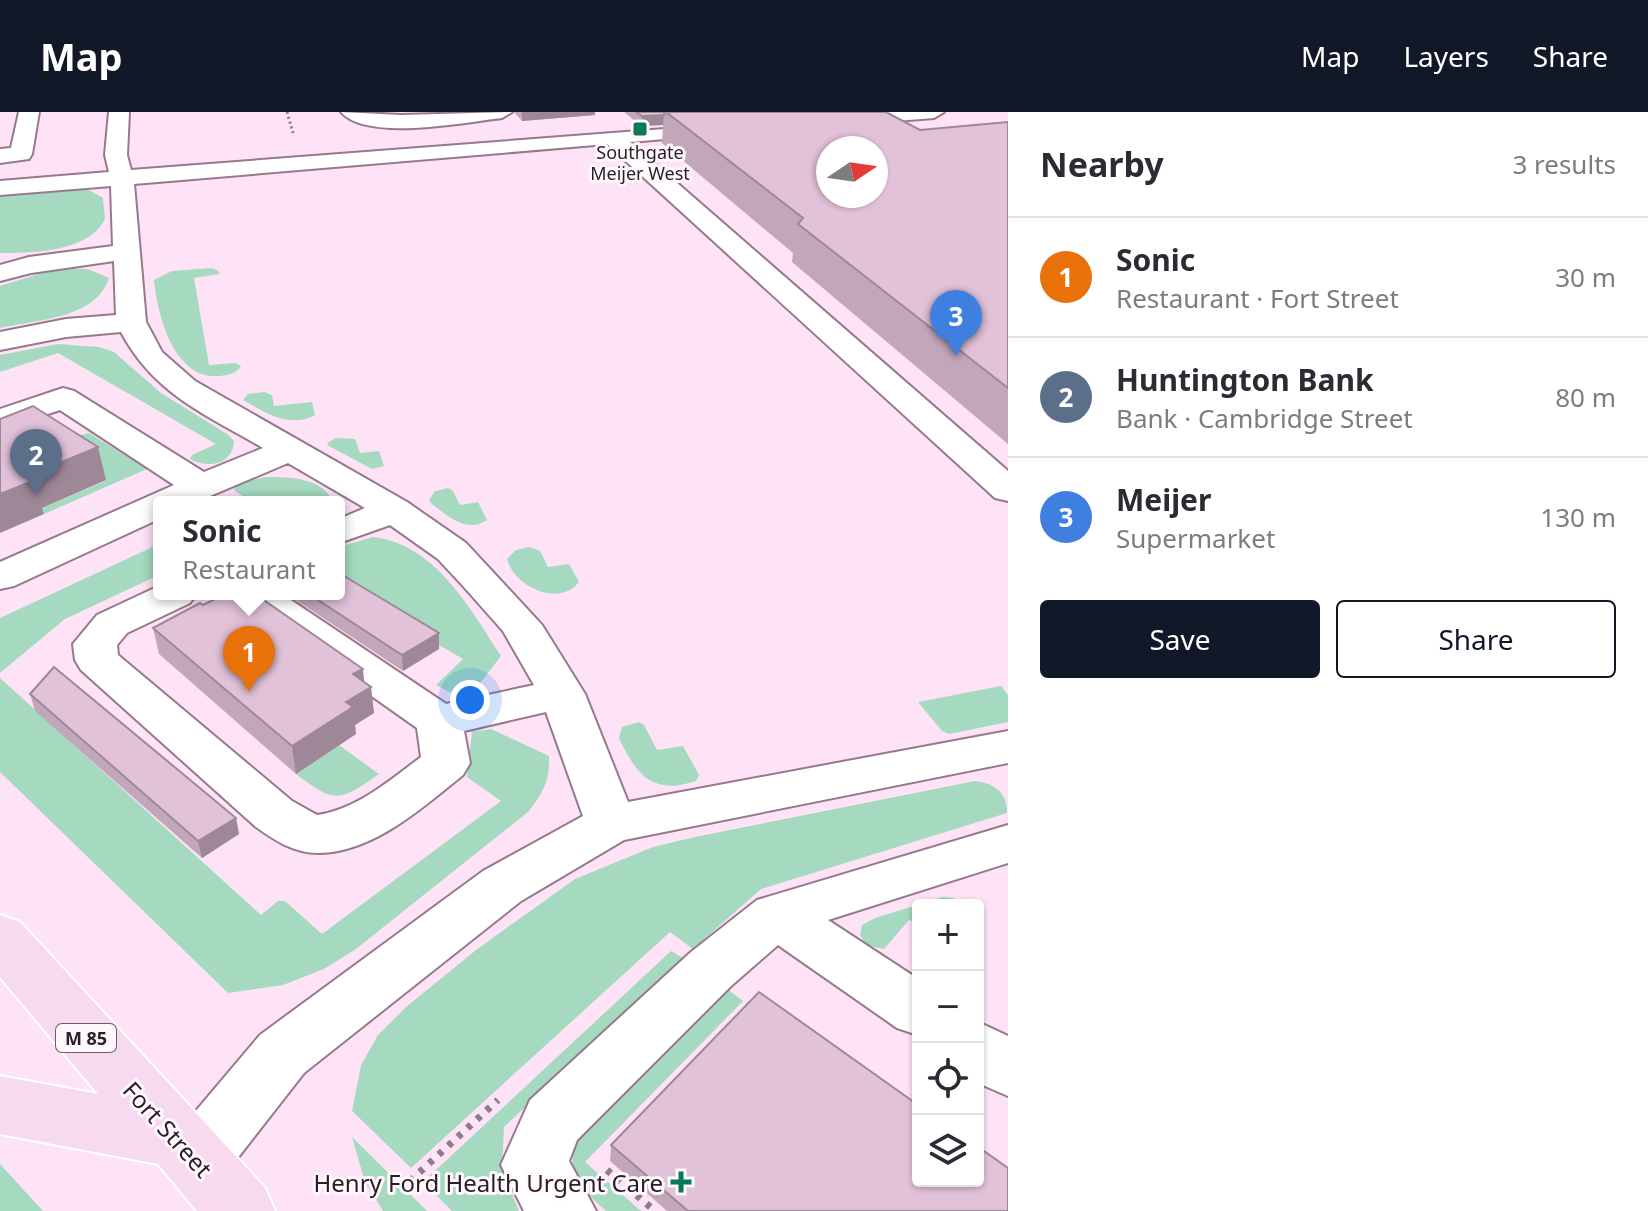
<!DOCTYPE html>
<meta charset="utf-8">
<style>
:root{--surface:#fff;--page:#f2f2f3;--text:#2b2b33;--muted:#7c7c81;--line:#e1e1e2;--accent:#111827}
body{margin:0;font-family:"Noto Sans",sans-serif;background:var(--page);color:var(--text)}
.controls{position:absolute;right:24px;bottom:24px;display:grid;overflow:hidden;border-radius:8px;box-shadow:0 2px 6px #0004}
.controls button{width:72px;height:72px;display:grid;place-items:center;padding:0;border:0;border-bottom:2px solid var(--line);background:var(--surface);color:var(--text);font:40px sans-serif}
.compass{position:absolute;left:816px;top:24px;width:72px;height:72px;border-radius:50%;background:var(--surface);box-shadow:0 2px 6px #0004;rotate:77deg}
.you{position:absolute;left:470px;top:588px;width:28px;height:28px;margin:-20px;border:6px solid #fff;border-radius:50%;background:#1a73e8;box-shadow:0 0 0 12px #1a73e833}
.badge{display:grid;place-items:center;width:52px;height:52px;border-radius:50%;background:var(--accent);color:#fff;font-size:26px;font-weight:700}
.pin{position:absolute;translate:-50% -66px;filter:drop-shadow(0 2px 4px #0008)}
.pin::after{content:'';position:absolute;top:42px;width:28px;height:24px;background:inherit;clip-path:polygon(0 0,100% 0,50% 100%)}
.popup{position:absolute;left:153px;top:384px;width:192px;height:104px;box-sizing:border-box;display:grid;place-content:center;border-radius:8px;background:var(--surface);filter:drop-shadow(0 2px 6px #0005);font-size:26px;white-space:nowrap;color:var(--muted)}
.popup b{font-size:30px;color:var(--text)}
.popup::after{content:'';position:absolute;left:50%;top:100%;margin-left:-16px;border:16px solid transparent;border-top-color:var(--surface)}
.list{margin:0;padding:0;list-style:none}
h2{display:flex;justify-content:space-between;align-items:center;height:104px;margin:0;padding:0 32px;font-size:34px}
h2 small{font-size:26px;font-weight:400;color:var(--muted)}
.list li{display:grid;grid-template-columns:52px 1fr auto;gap:24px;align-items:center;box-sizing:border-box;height:120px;padding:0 32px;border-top:2px solid var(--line)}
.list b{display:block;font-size:30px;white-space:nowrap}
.list p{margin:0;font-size:26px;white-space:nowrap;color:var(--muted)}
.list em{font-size:26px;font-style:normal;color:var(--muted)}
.actions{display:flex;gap:16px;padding:24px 32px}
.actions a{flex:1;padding:18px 0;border:2px solid var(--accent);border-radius:8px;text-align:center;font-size:28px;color:var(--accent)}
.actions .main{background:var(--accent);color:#fff}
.icon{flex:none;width:44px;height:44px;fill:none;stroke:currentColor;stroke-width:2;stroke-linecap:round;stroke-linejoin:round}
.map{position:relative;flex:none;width:1008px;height:1099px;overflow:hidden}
header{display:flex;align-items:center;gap:48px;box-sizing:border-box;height:112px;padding:0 40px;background:var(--accent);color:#fff}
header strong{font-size:38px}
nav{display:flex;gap:44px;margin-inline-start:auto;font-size:28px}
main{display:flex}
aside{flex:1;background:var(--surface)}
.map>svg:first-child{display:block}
</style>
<header>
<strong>Map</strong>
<nav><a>Map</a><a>Layers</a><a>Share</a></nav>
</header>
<main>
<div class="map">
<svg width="1008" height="1099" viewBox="0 0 1008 1099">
<rect width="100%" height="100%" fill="#fee3f6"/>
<!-- green -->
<g fill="#a5dac0">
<path d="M 74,76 L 89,78 L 103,86 L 105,107 C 89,140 32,141 0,141 L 0,82 Z"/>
<path d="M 211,156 L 217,158 L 220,162 L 194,166 L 209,253 L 235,251 L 241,254 C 237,261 229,263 220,264 C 174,269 157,202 154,168 L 172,159 Z"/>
<path d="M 68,157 L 88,157 L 109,166 C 96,207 35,208 0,216 L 0,174 L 45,160 Z"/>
<path d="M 58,232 L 99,235 L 114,240 L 161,281 L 227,322 L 234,329 C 233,353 208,357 190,347 L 192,343 L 216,332 L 58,241 L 0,260 L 0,243 Z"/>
<path d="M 264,280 L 272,283 L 274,294 L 312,290 L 315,303 C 289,317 265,300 243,288 L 248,282 Z"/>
<polygon points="89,321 147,357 44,402 40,397 105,369 76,324"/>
<polygon points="336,326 355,327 360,341 379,339 384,354 372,357 329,334 327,331"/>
<path d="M 265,365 C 289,365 322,365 333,390 L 251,390 L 234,378 L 237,372 Z"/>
<path d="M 448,376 L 453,379 L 460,393 L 478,390 L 487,408 C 466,422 448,404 432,392 L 429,388 L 435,379 Z"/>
<path d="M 373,425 C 435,432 470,496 501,544 L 474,579 L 455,583 L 436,573 L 463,547 L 339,475 L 339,435 Z"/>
<polygon points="159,432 159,463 65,507 0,561 0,506"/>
<path d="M 529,435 L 540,439 L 548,455 L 569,452 L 579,470 C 559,496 514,474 507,447 L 516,438 Z"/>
<path d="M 0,566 L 261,803 L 278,789 L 285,789 L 322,822 L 501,689 L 467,665 L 472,620 L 491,617 L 549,644 C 550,669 543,681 528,700 L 356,837 L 324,857 L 283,873 L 228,881 L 0,660 Z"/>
<polygon points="1001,574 1008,583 1008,610 949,622 942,619 918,590"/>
<path d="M 639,610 L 644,613 L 657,638 L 683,634 L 699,663 L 696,669 C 652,684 636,662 619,626 L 622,615 Z"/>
<path d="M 339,633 L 379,662 C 339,690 335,692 296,662 Z"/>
<path d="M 975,669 C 993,671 1008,680 1007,701 L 761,777 L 693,837 L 670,820 L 411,1056 L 352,999 L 361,953 L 378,923 L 406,895 L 476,838 L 575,767 L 653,735 L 695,725 Z"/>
<polygon points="943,785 954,786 959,793 918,793 918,813 909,808 884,837 866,833 860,823 862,813 875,806"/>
<polygon points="671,839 683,846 504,1015 502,1058 519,1099 452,1099 423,1070"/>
<path d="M 727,877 L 743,889 L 585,1050 L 641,1099 L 606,1099 C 581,1076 562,1062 579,1026 Z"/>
<polygon points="352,1025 427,1099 383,1099 365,1070"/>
<polygon points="0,1052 43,1099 0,1099"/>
</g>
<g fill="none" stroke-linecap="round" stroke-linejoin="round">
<defs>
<g id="minor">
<polygon points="19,0 39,0 32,42 29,47 0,51 0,37 11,36"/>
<path d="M 109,0 L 129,0 L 127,43 L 131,58 L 730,12 L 733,16 L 730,20 L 723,22 L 630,30 L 1008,359 L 1008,389 L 995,386 L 607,32 L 134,72 L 146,210 L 162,240 L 195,269 L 407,390 L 466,431 L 542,513 L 585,582 L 628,690 L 1008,619 L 1008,651 L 624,728 L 521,789 L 304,961 L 219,1070 L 196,1079 L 173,1070 L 163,1048 L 173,1026 L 260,923 L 483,759 L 583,704 L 546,600 L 464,619 L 470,651 L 463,663 C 423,695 373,741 318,741 C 294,741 274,728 256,715 L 81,558 L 75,548 L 73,532 L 97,503 L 159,474 L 159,482 L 196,482 L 190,491 L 127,521 L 117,533 L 118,543 L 292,689 L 317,703 C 356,698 390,668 421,645 L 417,616 L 240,491 L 234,482 L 282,482 L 446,592 L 534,573 L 503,519 L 464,475 L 438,447 L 390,413 L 339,431 L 339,407 L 365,396 L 288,351 L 196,390 L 159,390 L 159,407 L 14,474 L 0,477 L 0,450 L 174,373 L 60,298 L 0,318 L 0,297 L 63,276 L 74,279 L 204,360 L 263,336 C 205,302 154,282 121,220 L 66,225 L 0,238 L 0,220 L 66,207 L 116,203 L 114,149 L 31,161 L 0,169 L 0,153 L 29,145 L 113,134 L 111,74 L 0,83 L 0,69 L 109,60 L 105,43 Z"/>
<path d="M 341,0 L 401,3 L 512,0 L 502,6 C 466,10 367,30 341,0 Z"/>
<polygon points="857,0 944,0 934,6 832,14 822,8 832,2"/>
<polygon points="1008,713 1008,751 828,808 918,867 918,923 897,916 778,833 731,874 577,1028 569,1049 596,1099 524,1099 501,1053 530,988 691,840 757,788"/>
<polygon points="978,910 1008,924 1008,984 978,971"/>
</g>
<polygon id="major" points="0,803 20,810 265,1076 275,1099 197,1099 158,1052 0,1022 0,964 98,982 0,865"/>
</defs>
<!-- minor casing -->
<use href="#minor" stroke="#97798e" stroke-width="4"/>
<!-- major casing -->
<use href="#major" stroke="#fff" stroke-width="4"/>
<!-- path-far1 -->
<polyline stroke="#8f7c89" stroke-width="3" stroke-dasharray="2 3" stroke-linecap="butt" points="287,0 293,21"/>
<!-- path -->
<g stroke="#8f7c89" stroke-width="7" stroke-dasharray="5 8" stroke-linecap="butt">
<polyline points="607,1058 655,1099"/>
<polyline points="410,1069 498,988"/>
</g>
<!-- minor -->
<use href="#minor" fill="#fff" fill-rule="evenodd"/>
<!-- major -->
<use href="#major" fill="#f7daef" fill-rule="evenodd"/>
</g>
<!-- wall -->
<g fill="#c2a7bb">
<polygon points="514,0 595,0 595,3 522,9"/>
<polygon points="624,0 886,0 920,18 1008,10 1008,332 792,150 793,141 662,31 663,13 641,14"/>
<polygon points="287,482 339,482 439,521 439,537 403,559"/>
<polygon points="203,493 364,570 371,575 374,601 355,613 356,622 296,662 159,542 153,516"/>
<polygon points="30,582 236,706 239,722 202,746 35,599"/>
<polygon points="611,1033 1008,1099 667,1099 610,1049"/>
</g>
<!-- shaded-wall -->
<g fill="#9e8898">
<polygon points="522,0 595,0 595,3 522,9"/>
<polygon points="664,3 663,13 641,14 642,4"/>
<polygon points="98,335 106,368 42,396 44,402 0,421 0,382 28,364"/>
<polygon points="439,521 439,537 403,559 402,543"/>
<polygon points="363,557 365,579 371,575 374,601 355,613 356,622 296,662 292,634 346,590 353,562"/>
<polygon points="236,706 239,722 202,746 198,729"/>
</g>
<!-- building -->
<g fill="#e2c2d9" stroke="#9e8898" stroke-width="2" fill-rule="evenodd">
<polygon points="636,0 664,0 664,3 642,4"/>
<path d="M 666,0 L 886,0 L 920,18 L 1008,10 L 1008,276 L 798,112 L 803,106 ZM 828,36 L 876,36 L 876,84 L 828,84 Z"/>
<polygon points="33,294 98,335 28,364 35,368 0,382 0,307"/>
<polygon points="339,461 439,521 402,543 309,482 339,482"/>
<polygon points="225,482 255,482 363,557 353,562 371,575 346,590 353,595 292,634 153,516 200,491 203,493"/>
<polygon points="54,555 236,706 198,729 30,582"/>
<polygon points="759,880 918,993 918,1069 978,1069 978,1035 1008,1056 1008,1099 688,1099 611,1033"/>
</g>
<!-- markers -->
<g fill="#087a55" stroke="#fef7fc" stroke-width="3">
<rect x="632" y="9" width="16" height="16" rx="4"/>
<path d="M677 1058h8v8h8v8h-8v8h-8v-8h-8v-8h8z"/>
</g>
<g text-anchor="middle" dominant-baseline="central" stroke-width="6" stroke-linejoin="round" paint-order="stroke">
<!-- far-poi labels -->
<g font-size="18" fill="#2a1e26" stroke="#fef7fc">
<text x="640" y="40">Southgate<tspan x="640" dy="21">Meijer West</tspan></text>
</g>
<!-- shield labels -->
<rect fill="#fef7fc" stroke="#6a5f66" stroke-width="2" x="56" y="912" width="60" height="28" rx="6"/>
<g font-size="18" font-weight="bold" fill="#2a1e26">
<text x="86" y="926">M 85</text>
</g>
<!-- near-street labels -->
<g font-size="24" fill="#2a1e26" stroke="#fef7fc">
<text transform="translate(168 1017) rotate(48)">Fort Street</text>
</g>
<!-- near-poi labels -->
<g font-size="24" fill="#2a1e26" stroke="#fef7fc" text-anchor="end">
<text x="663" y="1070">Henry Ford Health Urgent Care</text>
</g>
</g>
</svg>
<div class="controls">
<button>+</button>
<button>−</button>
<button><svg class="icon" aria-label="locate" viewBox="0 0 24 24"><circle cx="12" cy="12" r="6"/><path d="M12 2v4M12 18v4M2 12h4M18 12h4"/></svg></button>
<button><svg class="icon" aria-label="layers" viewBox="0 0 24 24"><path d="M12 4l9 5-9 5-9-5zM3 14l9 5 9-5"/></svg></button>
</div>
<svg class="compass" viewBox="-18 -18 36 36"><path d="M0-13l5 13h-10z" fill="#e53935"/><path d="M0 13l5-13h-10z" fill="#7c7c81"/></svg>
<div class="you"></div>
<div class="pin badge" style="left:249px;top:580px;background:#e8710a">1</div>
<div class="popup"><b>Sonic</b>Restaurant</div>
<div class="pin badge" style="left:36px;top:383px;background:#5c6f8a">2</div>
<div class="pin badge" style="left:956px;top:244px;background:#3f7fe0">3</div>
</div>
<aside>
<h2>Nearby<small>3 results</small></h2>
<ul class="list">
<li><span class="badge" style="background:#e8710a">1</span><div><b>Sonic</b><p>Restaurant · Fort Street</p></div><em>30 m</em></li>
<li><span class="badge" style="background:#5c6f8a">2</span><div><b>Huntington Bank</b><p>Bank · Cambridge Street</p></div><em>80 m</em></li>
<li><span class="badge" style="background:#3f7fe0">3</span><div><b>Meijer</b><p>Supermarket</p></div><em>130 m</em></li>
</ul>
<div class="actions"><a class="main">Save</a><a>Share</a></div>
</aside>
</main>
